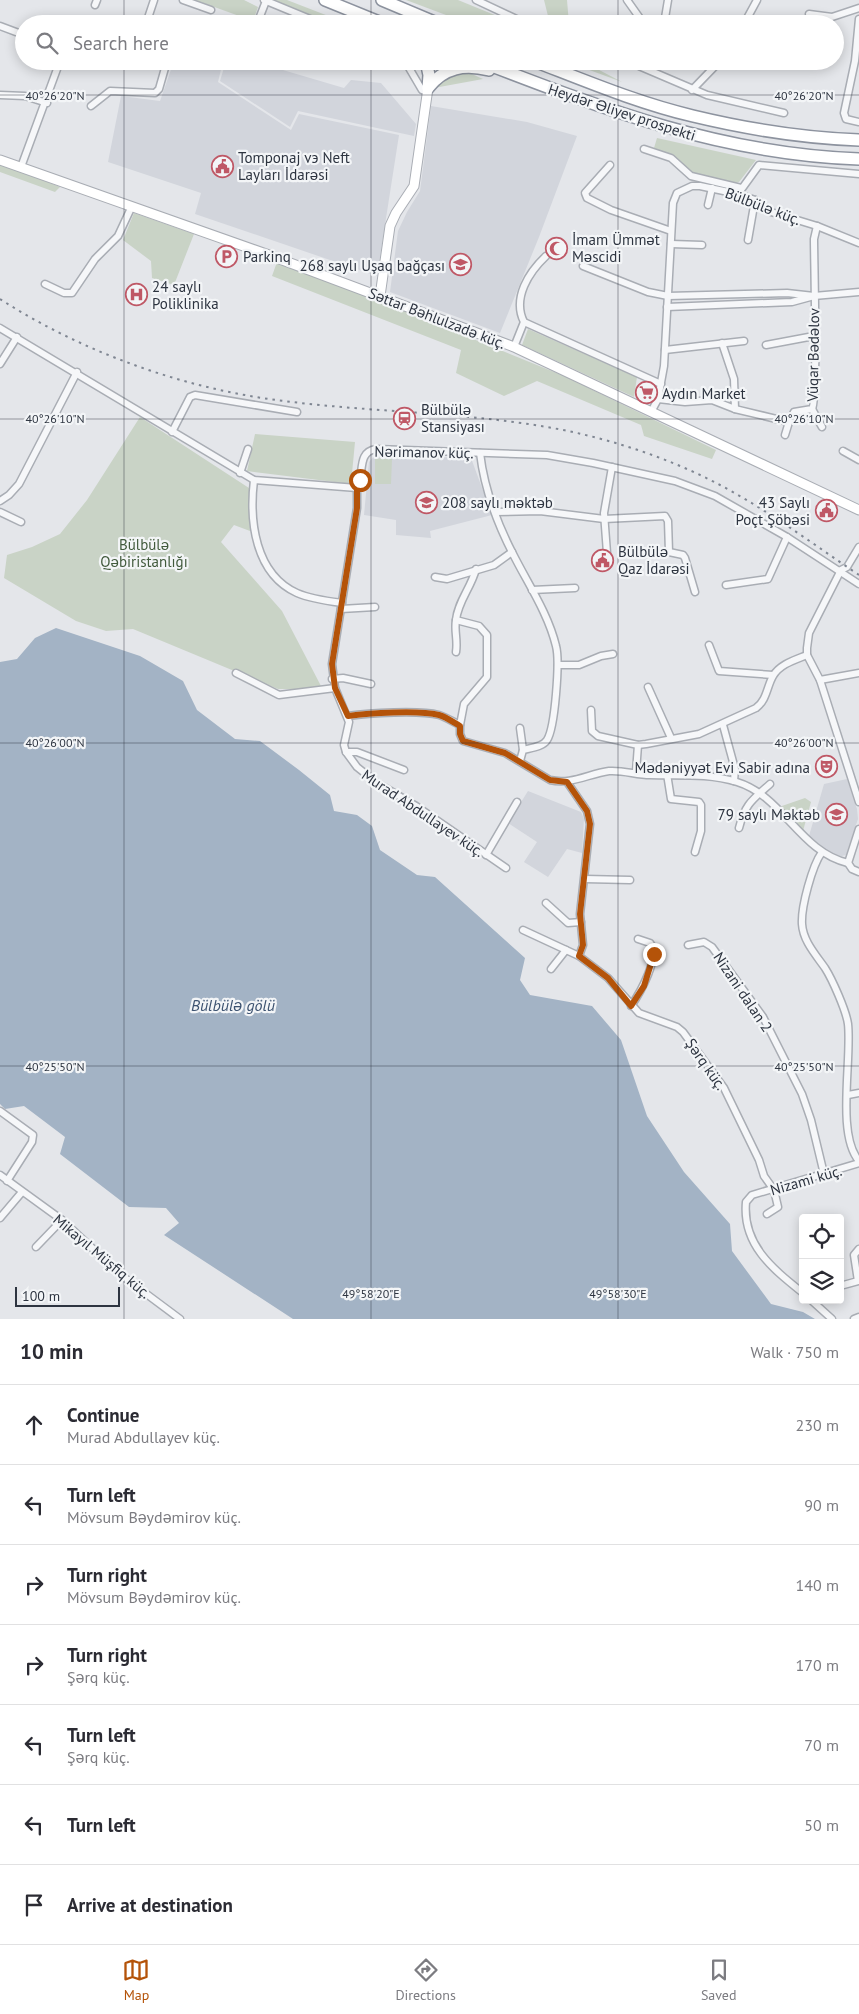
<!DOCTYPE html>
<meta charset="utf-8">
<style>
:root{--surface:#fff;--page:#f2f2f3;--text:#2b2b33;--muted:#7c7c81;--line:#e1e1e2;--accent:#b45309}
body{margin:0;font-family:"PT Sans",sans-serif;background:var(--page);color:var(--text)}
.controls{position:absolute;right:15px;bottom:15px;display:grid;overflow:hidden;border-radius:5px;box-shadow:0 2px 12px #0003}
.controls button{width:45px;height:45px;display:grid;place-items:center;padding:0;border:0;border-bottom:1px solid var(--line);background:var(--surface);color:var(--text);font:25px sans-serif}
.scale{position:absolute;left:15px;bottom:12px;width:105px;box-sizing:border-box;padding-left:5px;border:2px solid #2d3440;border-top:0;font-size:14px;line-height:18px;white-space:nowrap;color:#2d3440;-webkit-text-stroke:4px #f3f5f7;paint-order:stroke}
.stop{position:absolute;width:15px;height:15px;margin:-11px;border:4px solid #b45309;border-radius:50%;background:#fff}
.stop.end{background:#b45309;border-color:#fff;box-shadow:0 1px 5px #0008}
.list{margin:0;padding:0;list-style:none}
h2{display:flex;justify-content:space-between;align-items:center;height:65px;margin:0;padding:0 20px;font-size:21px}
h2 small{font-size:16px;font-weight:400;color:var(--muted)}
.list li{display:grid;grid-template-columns:32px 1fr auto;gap:15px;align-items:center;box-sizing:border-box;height:80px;padding:0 20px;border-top:1px solid var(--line)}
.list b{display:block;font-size:19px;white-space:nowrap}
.list p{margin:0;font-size:16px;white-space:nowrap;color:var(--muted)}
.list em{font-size:16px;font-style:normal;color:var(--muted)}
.icon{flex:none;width:28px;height:28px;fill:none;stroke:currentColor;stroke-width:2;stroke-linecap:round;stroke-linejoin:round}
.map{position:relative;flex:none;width:859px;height:1319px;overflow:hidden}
.search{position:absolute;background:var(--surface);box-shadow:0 2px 12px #0003;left:15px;right:15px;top:15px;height:55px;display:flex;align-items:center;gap:12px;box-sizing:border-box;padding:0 18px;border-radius:28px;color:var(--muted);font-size:19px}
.sheet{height:625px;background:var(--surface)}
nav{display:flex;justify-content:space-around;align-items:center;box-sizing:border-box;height:70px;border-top:1px solid var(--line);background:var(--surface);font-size:14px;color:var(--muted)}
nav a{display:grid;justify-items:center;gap:2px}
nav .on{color:var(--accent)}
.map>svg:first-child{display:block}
</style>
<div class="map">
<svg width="859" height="1319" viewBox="0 0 859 1319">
<rect width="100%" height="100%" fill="#e4e6ea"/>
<!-- built -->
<g fill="#d2d5dc">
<polygon points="174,61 223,61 218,82 291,130 299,114 399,135 377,276 195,214 201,193 108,162 121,96 160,101"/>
<polygon points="226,61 252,61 344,88 351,80 381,83 416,124 414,136 298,111 290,127 220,81"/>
<polygon points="431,106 527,122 577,136 539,237 500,333 390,292 398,231 407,212 420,191"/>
<polygon points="375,455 471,458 492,515 430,531 431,538 396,535 396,520 364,515 369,462"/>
<polygon points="847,779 857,809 858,819 846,855 838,857 818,845 809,836 824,784"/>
<polygon points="528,791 581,812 584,819 582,853 567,849 548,877 524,862 537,842 508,823"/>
</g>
<!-- green -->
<g fill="#c9d3c6">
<polygon points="195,0 244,0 258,7 253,21"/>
<polygon points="273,0 287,0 349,24 333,24"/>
<polygon points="406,0 458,0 517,24 470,24"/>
<polygon points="544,0 567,0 569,24 550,24"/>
<polygon points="565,61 582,61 622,82"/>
<polygon points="465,71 483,79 434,88 446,76"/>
<polygon points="657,138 756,160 739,182 733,184 691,173 673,156 654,148"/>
<polygon points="0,163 60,187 55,192 0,172"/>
<polygon points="134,213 194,234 174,285 152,278 151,261 123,240"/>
<polygon points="277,262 392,306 564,376 716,450 712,459 644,436 641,425 537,381 504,396 456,373 461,350 272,276"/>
<polygon points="528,329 637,377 634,397 522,345"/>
<polygon points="140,417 249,488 250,531 234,525 221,542 282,611 321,686 303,689 278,689 133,629 106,631 76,621 4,578 7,555 32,547 60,534 87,500"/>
<polygon points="255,434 355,442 351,484 247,471"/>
<polygon points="375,458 392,459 391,484 375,484"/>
<polygon points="805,798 811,802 803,831 779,807"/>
</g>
<!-- water -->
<polygon fill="#a3b3c5" points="56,628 140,656 183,681 197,710 235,739 260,741 299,770 330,795 334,811 357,815 372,826 380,850 417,875 435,877 525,958 520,980 530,995 592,1006 621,1040 647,1116 684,1172 730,1224 732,1251 771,1304 803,1312 815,1319 293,1319 164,1235 179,1223 166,1208 129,1207 60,1154 65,1137 24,1106 5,1109 0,1104 0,662 17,659 35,638"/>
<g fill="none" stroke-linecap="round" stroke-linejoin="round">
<defs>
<g id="street">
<polyline points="183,0 211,10"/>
<polyline points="264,0 322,24"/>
<polyline points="476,0 527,24"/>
<polyline points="627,0 644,24"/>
<polyline points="95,5 97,0"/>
<polyline points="809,14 832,17 859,8"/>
<polyline points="859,19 855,61 844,113 846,119 859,122"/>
<polyline points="146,24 154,0"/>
<polyline points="257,24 266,1"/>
<polyline points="664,24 668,0"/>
<polyline points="744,24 757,0"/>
<polyline points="0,26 24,35"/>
<polyline points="405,61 422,90 428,91"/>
<polyline points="619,61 639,66 707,95 784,113"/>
<polyline points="692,90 720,61"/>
<polyline points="0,95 25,96 47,103"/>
<polyline points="91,106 110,91 155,93 159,89 167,61"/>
<polyline points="644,149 671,158 691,176 741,188"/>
<polyline points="610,165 585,193 587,198 611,210 671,231"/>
<polyline points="21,167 60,61"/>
<polyline points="738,194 759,165 859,174"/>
<polyline points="708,205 712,188"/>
<polyline points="748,240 755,200"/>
<polyline points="671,244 702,245"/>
<path d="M 546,256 C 529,272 512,298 524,322 L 661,384"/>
<polyline points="583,266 648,292 668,296 787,293 814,296"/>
<polyline points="45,284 64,293 72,293 95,259 118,236 132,206"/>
<polyline points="667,307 792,302 814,296 859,292"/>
<path d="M 0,328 L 254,480 L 357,488 C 365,475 356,452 376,449 L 547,455 L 593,463 L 675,481 L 715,496 L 787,537 L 859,584"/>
<polyline points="722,343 734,379 735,409"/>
<polyline points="766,345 814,336"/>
<polyline points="514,347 524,322"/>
<polyline points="665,350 744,341"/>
<polyline points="0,364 17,337"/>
<path d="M 658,399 L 685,402 L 712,400 L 735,409 L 789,422 L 794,412 L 812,409 C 818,401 814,260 814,239 L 817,226"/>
<polyline points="812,409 822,427"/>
<polyline points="651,412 658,399 664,366 673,203 677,193 692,186 700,186 738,194 755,200 771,212 817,226 859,243"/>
<polyline points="172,432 190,397 195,395 297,412"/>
<polyline points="785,435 789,422"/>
<polyline points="843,451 859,460"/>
<path d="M 480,453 C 484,487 497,523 513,554 C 528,584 548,613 556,646 C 560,661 555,728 547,740 C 543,747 530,748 523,750 L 520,761"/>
<polyline points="240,473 248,449"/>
<path d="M 254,480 C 249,521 255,574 297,593 C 311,599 327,601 342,603"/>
<polyline points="357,488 357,508 332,664 335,688 349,722 344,745 346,752 357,767 377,783 416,806 506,868"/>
<polyline points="0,501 9,495 19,484 77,372"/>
<polyline points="0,512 21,522"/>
<polyline points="495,512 540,511 604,519 665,516 668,521 669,552 683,555 685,558 695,592"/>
<polyline points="859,547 847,567 841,570 809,633 807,648 807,655 820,680 859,802"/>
<polyline points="607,553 604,513 612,467"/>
<polyline points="435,577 447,579 494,565 512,552"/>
<polyline points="726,585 768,579 787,537"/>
<polyline points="532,590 575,588"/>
<polyline points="341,609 375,607"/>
<path d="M 456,620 C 454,631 458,640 456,652"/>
<polyline points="709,645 719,671 773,675"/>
<polyline points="558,665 579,665 601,656 613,654"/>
<polyline points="236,673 279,695 335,688"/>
<polyline points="332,679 343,678 371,684"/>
<polyline points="820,680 859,673"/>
<polyline points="648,687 671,738"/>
<path d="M 591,710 L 592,731 L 598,736 L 638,745 L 646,744 L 699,734 L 756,708 C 767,700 767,686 773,676 C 780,664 795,660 807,655"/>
<path d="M 348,716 C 369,713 419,710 439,715 C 446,717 453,722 460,725 L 460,734 L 463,741 L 505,753 L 550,780 C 571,785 588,774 609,771 C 624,770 636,775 650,775 C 680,776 707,773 737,782 C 783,796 800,852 848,863"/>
<path d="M 460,725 L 464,704 L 487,677 L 487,635 L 479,626 L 456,620 C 458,601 471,588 476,569"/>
<polyline points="723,725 735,769 734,781"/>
<polyline points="520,728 523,750"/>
<polyline points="346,752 357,752 404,770"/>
<polyline points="636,772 638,745"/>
<polyline points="667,774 671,799 699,802 701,805 701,831 695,852"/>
<polyline points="567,782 587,811 590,824 580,914 583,945 579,956 608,978 639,1013 677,1027 683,1032 724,1088 759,1160 764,1176 774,1190 778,1207 767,1214"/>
<path d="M 739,828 C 745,804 752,800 770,784"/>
<path d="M 822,852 C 812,866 801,907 802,924 C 803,941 816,955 825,968 C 832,979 846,1010 848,1024 C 852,1060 836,1134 859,1161"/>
<polyline points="486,855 517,802"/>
<polyline points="848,863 859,829"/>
<polyline points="848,863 852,869 859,872"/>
<polyline points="585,879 630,880"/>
<polyline points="546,903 568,923 581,922"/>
<polyline points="523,930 579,956"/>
<polyline points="688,945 704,942 712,947 763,1017 802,1094 811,1120 824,1174"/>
<polyline points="551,969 566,950"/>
<path d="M 631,1006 C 640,993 661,956 650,943 L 638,939"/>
<polyline points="848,1095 859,1093"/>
<polyline points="0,1111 33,1135 32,1142 7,1181"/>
<polyline points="0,1175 62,1220 121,1275 180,1319"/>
<polyline points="0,1218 22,1192"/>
<polyline points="36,1247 62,1220"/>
<polyline points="840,1286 858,1281 854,1255 859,1249"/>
<path d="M 803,1293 C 773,1269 742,1245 746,1202 L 752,1195 L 859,1163"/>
<polyline points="811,1300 832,1319"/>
<polyline points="854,1319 859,1317"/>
</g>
<g id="secondary">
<polyline points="0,160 269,255 514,347 859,510"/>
<polyline points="380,296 390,226 396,213 414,186 428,88"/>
</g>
<g id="highway">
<polyline points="325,0 384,24"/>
<polyline points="382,0 439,24"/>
<polyline points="426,61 429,75 428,88"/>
<path d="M 479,61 C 606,110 721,154 859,159"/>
<path d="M 534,61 C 586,81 638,103 693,116 C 747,129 804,138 859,140"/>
<path d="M 428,88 C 444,67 465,64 489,70"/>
</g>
</defs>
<!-- street casing -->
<use href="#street" stroke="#a9adb4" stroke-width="9"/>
<!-- secondary casing -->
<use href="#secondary" stroke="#a9adb4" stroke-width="11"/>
<!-- highway casing -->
<use href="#highway" stroke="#8d939f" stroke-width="14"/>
<!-- street -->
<use href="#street" stroke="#f6f7f9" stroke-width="6"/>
<!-- secondary -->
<use href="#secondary" stroke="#fff" stroke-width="9"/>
<!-- highway -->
<use href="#highway" stroke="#fff" stroke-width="11"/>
<!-- rail -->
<path stroke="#7f8692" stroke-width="2" stroke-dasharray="2.5 5" stroke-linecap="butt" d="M 0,299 C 84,353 185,389 284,401 C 378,413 475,412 568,431 C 620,442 673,460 720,485 C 769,511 813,544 859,575"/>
</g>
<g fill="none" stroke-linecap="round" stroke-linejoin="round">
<!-- route -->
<path stroke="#b45309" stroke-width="6" d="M 360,480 L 357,488 L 357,508 L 332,664 L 335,688 L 348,716 C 369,713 419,710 439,715 C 446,717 453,722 460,726 L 460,734 L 463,741 L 505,753 L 550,780 L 567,782 L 587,811 L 590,824 L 580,914 L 583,945 L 579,956 L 608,978 L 631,1006 L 644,986 L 654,954"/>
</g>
<!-- ticks -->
<path fill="none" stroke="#2d3440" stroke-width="1" stroke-opacity="0.45" d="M 124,0 L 124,24M 371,0 L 371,24M 618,0 L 618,24M 124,61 L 124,1319M 371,61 L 371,1319M 618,61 L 618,1319M 0,95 L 859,95M 0,419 L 859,419M 0,743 L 859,743M 0,1066 L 859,1066"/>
<!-- icons -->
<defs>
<symbol id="civic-ring" viewBox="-11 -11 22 22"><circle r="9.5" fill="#f3f5f7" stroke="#bf5866" stroke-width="1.5"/><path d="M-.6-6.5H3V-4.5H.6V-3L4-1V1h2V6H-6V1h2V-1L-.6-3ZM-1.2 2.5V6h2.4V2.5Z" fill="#bf5866"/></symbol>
<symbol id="mosque-ring" viewBox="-11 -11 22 22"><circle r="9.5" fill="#f3f5f7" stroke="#bf5866" stroke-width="1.5"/><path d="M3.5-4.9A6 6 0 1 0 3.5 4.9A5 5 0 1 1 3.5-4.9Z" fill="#bf5866"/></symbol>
<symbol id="parking-ring" viewBox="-11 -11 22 22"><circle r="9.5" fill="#f3f5f7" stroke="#bf5866" stroke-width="1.5"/><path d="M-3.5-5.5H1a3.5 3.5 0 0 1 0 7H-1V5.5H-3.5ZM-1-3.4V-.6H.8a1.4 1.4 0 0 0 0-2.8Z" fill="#bf5866"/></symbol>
<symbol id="school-ring" viewBox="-11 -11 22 22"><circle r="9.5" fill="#f3f5f7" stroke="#bf5866" stroke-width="1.5"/><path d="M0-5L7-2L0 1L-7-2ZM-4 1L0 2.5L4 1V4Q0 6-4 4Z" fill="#bf5866"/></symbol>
<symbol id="hospital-ring" viewBox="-11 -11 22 22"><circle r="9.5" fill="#f3f5f7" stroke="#bf5866" stroke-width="1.5"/><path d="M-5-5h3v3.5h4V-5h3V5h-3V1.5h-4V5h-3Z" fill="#bf5866"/></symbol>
<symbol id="supermarket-ring" viewBox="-11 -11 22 22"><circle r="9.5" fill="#f3f5f7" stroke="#bf5866" stroke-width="1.5"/><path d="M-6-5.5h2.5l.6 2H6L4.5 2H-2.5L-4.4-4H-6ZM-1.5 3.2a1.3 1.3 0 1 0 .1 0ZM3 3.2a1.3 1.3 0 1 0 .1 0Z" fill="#bf5866"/></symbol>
<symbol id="station-ring" viewBox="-11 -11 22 22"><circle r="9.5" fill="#f3f5f7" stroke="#bf5866" stroke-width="1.5"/><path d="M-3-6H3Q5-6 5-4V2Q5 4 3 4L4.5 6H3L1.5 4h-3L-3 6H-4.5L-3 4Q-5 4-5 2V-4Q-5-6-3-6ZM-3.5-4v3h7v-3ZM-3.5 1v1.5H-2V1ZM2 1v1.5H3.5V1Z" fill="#bf5866"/></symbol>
<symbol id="theatre-ring" viewBox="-11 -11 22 22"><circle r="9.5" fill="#f3f5f7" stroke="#bf5866" stroke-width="1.5"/><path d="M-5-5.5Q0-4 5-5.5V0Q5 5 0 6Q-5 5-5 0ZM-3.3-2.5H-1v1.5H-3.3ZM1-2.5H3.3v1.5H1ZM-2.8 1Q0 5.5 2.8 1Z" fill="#bf5866"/></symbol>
</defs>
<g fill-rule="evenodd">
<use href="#civic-ring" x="210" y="154" width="25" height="25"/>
<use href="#mosque-ring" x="544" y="236" width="25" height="25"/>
<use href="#parking-ring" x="214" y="244" width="25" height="25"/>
<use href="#school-ring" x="448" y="252" width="25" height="25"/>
<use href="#hospital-ring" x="124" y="282" width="25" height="25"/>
<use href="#supermarket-ring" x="634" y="380" width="25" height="25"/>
<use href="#station-ring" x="392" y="406" width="25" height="25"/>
<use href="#school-ring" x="414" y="490" width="25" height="25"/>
<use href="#civic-ring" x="814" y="498" width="25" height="25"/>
<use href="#civic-ring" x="590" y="548" width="25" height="25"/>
<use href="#theatre-ring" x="814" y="754" width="25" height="25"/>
<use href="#school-ring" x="824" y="802" width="25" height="25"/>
</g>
<g text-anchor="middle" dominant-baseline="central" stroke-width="4.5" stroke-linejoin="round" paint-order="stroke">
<!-- street labels -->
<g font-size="15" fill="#2d3440" stroke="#f3f5f7">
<text transform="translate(622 112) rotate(18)">Heydər Əliyev prospekti</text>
<text transform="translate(763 206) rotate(21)">Bülbülə küç.</text>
<text transform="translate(437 318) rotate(21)">Səttar Bəhlulzadə küç.</text>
<text transform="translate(813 355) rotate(-89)">Vüqar Bədəlov</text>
<text transform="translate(424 452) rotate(1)">Nərimanov küç.</text>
<text transform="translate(423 813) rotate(34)">Murad Abdullayev küç.</text>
<text transform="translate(743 992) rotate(56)">Nizani dalan 2</text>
<text transform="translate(706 1064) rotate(55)">Şərq küç.</text>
<text transform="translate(806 1180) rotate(-16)">Nizami küç.</text>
<text transform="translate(102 1256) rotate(40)">Mikayıl Müşfiq küç.</text>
</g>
<!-- poi labels -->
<g font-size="15" fill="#2d3440" stroke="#f3f5f7" text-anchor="start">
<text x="238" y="157">Tomponaj vэ Neft<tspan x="238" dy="17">Layları İdarəsi</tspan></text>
<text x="572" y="239">İmam Ümmət<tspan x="572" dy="17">Məscidi</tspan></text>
<text x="243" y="256">Parkinq</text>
<text x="445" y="265" text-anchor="end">268 saylı Uşaq bağçası</text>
<text x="152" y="286">24 saylı<tspan x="152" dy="17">Poliklinika</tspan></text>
<text x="662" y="393">Aydın Market</text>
<text x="421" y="409">Bülbülə<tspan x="421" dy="17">Stansiyası</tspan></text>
<text x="442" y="502">208 saylı məktəb</text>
<text x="810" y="502" text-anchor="end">43 Saylı<tspan x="810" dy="17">Poçt Şöbəsi</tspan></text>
<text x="618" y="551">Bülbülə<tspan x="618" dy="17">Qaz İdarəsi</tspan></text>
<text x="810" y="767" text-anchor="end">Mədəniyyət Evi Sabir adına</text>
<text x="820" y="814" text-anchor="end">79 saylı Məktəb</text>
</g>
<!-- park labels -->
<g font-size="15" fill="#415a3c" stroke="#f3f5f7">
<text x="144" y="544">Bülbülə<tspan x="144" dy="17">Qəbiristanlığı</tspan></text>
</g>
<!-- water labels -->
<g font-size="16" font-style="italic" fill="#3c5270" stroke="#f3f5f7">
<text x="233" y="1005">Bülbülə gölü</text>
</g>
</g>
<g font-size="12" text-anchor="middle" fill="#2d3440" stroke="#f3f5f7" stroke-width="4.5" stroke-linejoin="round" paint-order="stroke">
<text x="55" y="100">40°26'20"N</text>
<text x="804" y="100">40°26'20"N</text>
<text x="55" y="423">40°26'10"N</text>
<text x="804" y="423">40°26'10"N</text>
<text x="55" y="747">40°26'00"N</text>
<text x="804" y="747">40°26'00"N</text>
<text x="55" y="1071">40°25'50"N</text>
<text x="804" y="1071">40°25'50"N</text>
<text x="371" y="1298">49°58'20"E</text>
<text x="618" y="1298">49°58'30"E</text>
</g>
</svg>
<div class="controls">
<button><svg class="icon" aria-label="locate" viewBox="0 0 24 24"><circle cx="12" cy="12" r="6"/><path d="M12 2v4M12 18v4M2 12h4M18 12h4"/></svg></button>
<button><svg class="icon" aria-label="layers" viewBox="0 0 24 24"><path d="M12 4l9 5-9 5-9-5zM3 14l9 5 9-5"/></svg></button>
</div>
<div class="scale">100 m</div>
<div class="stop" style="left:360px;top:480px"></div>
<div class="stop end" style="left:654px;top:954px"></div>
<div class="search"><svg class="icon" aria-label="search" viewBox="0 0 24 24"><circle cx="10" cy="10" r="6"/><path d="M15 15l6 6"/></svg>Search here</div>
</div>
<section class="sheet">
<h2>10 min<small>Walk · 750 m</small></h2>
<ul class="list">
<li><svg class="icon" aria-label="ahead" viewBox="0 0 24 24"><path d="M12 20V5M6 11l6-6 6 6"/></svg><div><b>Continue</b><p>Murad Abdullayev küç.</p></div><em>230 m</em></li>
<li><svg class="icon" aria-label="left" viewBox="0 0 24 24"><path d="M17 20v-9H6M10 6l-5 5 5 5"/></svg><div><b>Turn left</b><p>Mövsum Bəydəmirov küç.</p></div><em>90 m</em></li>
<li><svg class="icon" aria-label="right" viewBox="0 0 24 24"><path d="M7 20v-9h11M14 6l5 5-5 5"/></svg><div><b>Turn right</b><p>Mövsum Bəydəmirov küç.</p></div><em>140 m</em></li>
<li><svg class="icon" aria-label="right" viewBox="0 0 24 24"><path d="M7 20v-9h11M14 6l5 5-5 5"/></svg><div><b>Turn right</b><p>Şərq küç.</p></div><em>170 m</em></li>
<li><svg class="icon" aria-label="left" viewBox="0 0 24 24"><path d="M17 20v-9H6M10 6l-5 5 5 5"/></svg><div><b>Turn left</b><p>Şərq küç.</p></div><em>70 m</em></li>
<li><svg class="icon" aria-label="left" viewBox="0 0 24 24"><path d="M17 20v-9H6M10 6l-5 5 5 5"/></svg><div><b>Turn left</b></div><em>50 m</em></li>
<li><svg class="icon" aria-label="arrive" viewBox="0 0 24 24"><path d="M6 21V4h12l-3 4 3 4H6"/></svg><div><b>Arrive at destination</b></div></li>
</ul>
</section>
<nav>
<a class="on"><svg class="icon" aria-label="map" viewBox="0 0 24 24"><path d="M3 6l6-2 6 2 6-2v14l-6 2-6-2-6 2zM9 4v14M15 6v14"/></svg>Map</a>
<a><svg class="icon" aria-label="directions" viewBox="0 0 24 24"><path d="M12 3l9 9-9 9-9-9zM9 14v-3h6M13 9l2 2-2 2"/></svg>Directions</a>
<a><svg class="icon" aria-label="saved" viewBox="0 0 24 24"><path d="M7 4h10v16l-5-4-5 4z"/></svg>Saved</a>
</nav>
